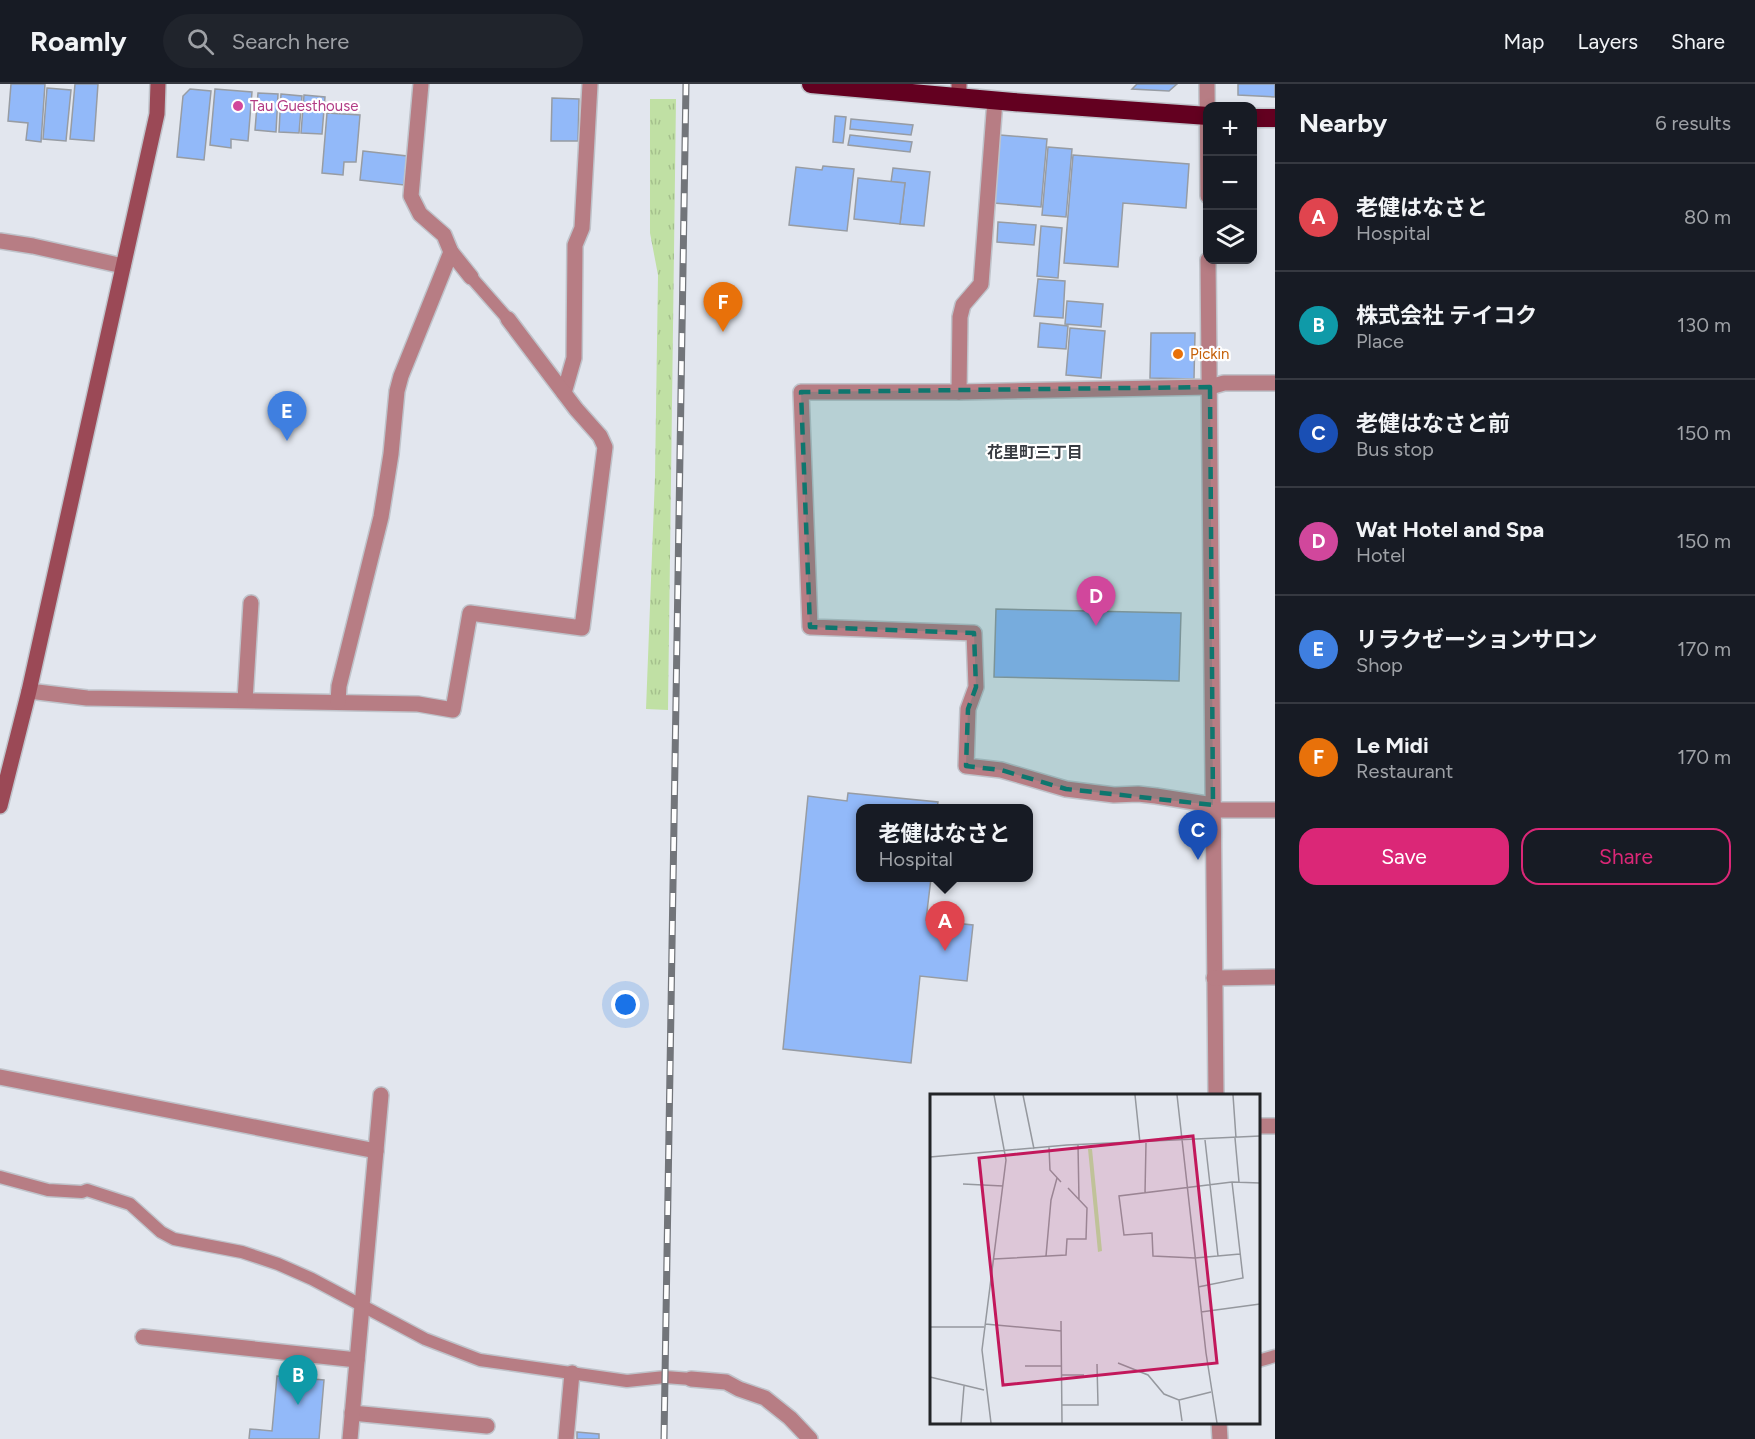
<!DOCTYPE html>
<meta charset="utf-8">
<style>
:root{--surface:#171b24;--page:#20242c;--text:#f1f3f6;--muted:#9ea1a6;--line:#363941;--accent:#db2777}
body{margin:0;font-family:Figtree,"Noto Sans JP",sans-serif;background:var(--page);color:var(--text)}
.controls{position:absolute;right:18px;top:18px;display:grid;overflow:hidden;border-radius:12px;box-shadow:0 3px 9px #0003}
.controls button{width:54px;height:54px;display:grid;place-items:center;padding:0;border:0;border-bottom:2px solid var(--line);background:var(--surface);color:var(--text);font:30px sans-serif}
.you{position:absolute;left:626px;top:921px;width:21px;height:21px;margin:-15px;border:4px solid #fff;border-radius:50%;background:#1a73e8;box-shadow:0 0 0 9px #1a73e833}
.badge{display:grid;place-items:center;width:39px;height:39px;border-radius:50%;background:var(--accent);color:#fff;font-size:20px;font-weight:700}
.pin{position:absolute;translate:-50% -50px;filter:drop-shadow(0 2px 3px #0008)}
.pin::after{content:'';position:absolute;top:32px;width:21px;height:18px;background:inherit;clip-path:polygon(0 0,100% 0,50% 100%)}
.popup{position:absolute;left:856px;top:720px;width:177px;height:78px;box-sizing:border-box;display:grid;place-content:center;border-radius:12px;background:var(--surface);filter:drop-shadow(0 2px 4px #0005);font-size:20px;white-space:nowrap;color:var(--muted)}
.popup b{font-size:22px;color:var(--text)}
.popup::after{content:'';position:absolute;left:50%;top:100%;margin-left:-12px;border:12px solid transparent;border-top-color:var(--surface)}
.list{margin:0;padding:0;list-style:none}
h2{display:flex;justify-content:space-between;align-items:center;height:78px;margin:0;padding:0 24px;font-size:26px}
h2 small{font-size:20px;font-weight:400;color:var(--muted)}
.list li{display:grid;grid-template-columns:39px 1fr auto;gap:18px;align-items:center;box-sizing:border-box;height:108px;padding:0 24px;border-top:2px solid var(--line)}
.list b{display:block;font-size:22px;white-space:nowrap}
.list p{margin:0;font-size:20px;white-space:nowrap;color:var(--muted)}
.list em{font-size:20px;font-style:normal;color:var(--muted)}
.actions{display:flex;gap:12px;padding:18px 24px}
.actions a{flex:1;padding:14px 0;border:2px solid var(--accent);border-radius:18px;text-align:center;font-size:21px;color:var(--accent)}
.actions .main{background:var(--accent);color:#fff}
.icon{flex:none;width:33px;height:33px;fill:none;stroke:currentColor;stroke-width:2;stroke-linecap:round;stroke-linejoin:round}
.map{position:relative;flex:none;width:1275px;height:1355px;overflow:hidden}
header{display:flex;align-items:center;gap:36px;box-sizing:border-box;height:84px;padding:0 30px;background:var(--surface);border-bottom:2px solid var(--line)}
header strong{font-size:28px}
nav{display:flex;gap:33px;margin-inline-start:auto;font-size:21px}
.search{width:420px;height:54px;background:var(--page);display:flex;align-items:center;gap:15px;box-sizing:border-box;padding:0 21px;border-radius:33px;color:var(--muted);font-size:22px}
main{display:flex}
aside{flex:1;background:var(--surface)}
.map>svg:first-child{display:block}
</style>
<header>
<strong>Roamly</strong>
<div class="search"><svg class="icon" aria-label="search" viewBox="0 0 24 24"><circle cx="10" cy="10" r="6"/><path d="M15 15l6 6"/></svg>Search here</div>
<nav><a>Map</a><a>Layers</a><a>Share</a></nav>
</header>
<main>
<div class="map">
<svg width="1275" height="1355" viewBox="0 0 1275 1355">
<defs>
<pattern id="grass-tufts" width="24" height="20" patternUnits="userSpaceOnUse" patternTransform="scale(1.5)"><rect width="24" height="20" fill="#c0e0a4"/><path d="M3 7l-1-3M5 7V3M7 7l1-3M15 17l-1-3M17 17v-4M19 17l1-3" fill="none" stroke="#a5c08d"/></pattern>
</defs>
<rect width="100%" height="100%" fill="#e2e6ee"/>
<!-- grass -->
<polygon fill="url(#grass-tufts)" points="650,15 676,15 668,626 646,625 655,393 658,191 650,149"/>
<!-- building -->
<g fill="#92b9f9" stroke="#979ca3" stroke-width="1.5">
<polygon points="11,0 45,0 41,58 26,56 28,39 8,37"/>
<polygon points="75,0 98,0 94,57 70,55"/>
<polygon points="1137,0 1177,0 1169,7 1132,5"/>
<polygon points="1238,0 1275,0 1275,13 1238,11"/>
<polygon points="47,4 71,6 66,57 43,55"/>
<polygon points="190,5 211,7 204,76 177,73 183,12"/>
<polygon points="215,5 252,8 248,57 231,55 231,64 210,61"/>
<polygon points="258,9 278,10 276,48 255,46"/>
<polygon points="281,10 302,12 299,49 279,48"/>
<polygon points="304,11 325,13 322,50 301,49"/>
<polygon points="552,14 579,15 578,57 551,57"/>
<polygon points="327,29 360,31 356,78 344,78 343,91 322,89"/>
<polygon points="835,32 846,33 843,59 833,58"/>
<polygon points="851,35 913,41 911,51 850,45"/>
<polygon points="850,51 912,58 910,68 848,61"/>
<polygon points="1000,51 1047,55 1041,123 994,119"/>
<polygon points="1048,63 1072,65 1066,133 1042,131"/>
<polygon points="363,67 407,72 404,101 360,96"/>
<polygon points="1073,71 1189,80 1186,124 1123,119 1118,183 1064,179"/>
<polygon points="823,82 854,85 847,147 789,141 796,83 822,86"/>
<polygon points="893,84 930,88 924,142 900,140 905,99 891,98"/>
<polygon points="858,94 905,99 900,140 854,135"/>
<polygon points="998,138 1036,141 1034,161 997,158"/>
<polygon points="1041,142 1062,144 1058,194 1037,192"/>
<polygon points="1038,195 1065,197 1063,234 1034,232"/>
<polygon points="1067,217 1103,220 1101,243 1065,240"/>
<polygon points="1040,239 1068,242 1066,265 1038,263"/>
<polygon points="1070,244 1105,247 1101,294 1066,291"/>
<polygon points="1151,249 1195,249 1194,295 1150,294"/>
<polygon points="996,525 1181,529 1179,597 994,593"/>
<polygon points="848,709 938,718 937,724 861,724 861,794 931,794 926,836 973,841 967,897 920,892 911,979 783,965 808,712 847,717"/>
<polygon points="277,1292 324,1296 319,1355 249,1355 250,1345 272,1347"/>
<polygon points="577,1348 599,1350 599,1355 577,1355"/>
</g>
<g fill="none" stroke-linecap="round" stroke-linejoin="round">
<defs>
<g id="lane">
<polyline points="471,193 508,235"/>
<polyline points="0,1093 48,1106 82,1108 87,1106 130,1120 161,1148 174,1155 242,1168 278,1180 312,1195 425,1255 480,1276 627,1297 665,1293 691,1295"/>
<polyline points="1258,1277 1275,1272"/>
</g>
<g id="street">
<polyline points="421,0 411,112 420,130 444,151 451,168 471,193"/>
<polyline points="1207,0 1208,112"/>
<polyline points="0,157 33,162 123,182"/>
<polyline points="1208,176 1216,1012"/>
<polyline points="959,308 960,233 963,221 981,200 995,16"/>
<polyline points="564,309 574,274 575,161 582,144 590,0"/>
<polyline points="29,607 87,614 418,620 453,626 470,529 582,544 605,363 600,352 576,325 508,235"/>
<polyline points="245,616 251,519"/>
<polyline points="338,618 339,602 381,433 391,370 397,307 401,292 451,168"/>
<polyline points="1213,721 1156,712 1138,710 1114,711 1066,705 1001,686 966,682 968,625 976,603 974,549 810,543 801,308 959,308 1210,303 1224,299 1275,299"/>
<polyline points="1213,726 1275,726"/>
<polyline points="1214,894 1275,893"/>
<polyline points="0,993 376,1067"/>
<polyline points="1258,1042 1275,1042"/>
<polyline points="143,1253 357,1276"/>
<polyline points="691,1295 726,1298 739,1305 765,1314 790,1334 810,1355"/>
<polyline points="352,1329 487,1342"/>
<polyline points="1219,1338 1220,1355"/>
<polyline points="350,1355 381,1011"/>
<polyline points="566,1355 572,1289"/>
</g>
<g id="secondary">
<polyline points="959,13 959,0"/>
<polyline points="0,722 29,607 157,30 158,0"/>
</g>
<g id="highway">
<polyline points="811,0 1013,18 1208,32"/>
<polyline points="1252,34 1275,34"/>
</g>
</defs>
<!-- lane casing -->
<use href="#lane" stroke="#bfc3ca" stroke-width="15"/>
<!-- street casing -->
<use href="#street" stroke="#bfc3ca" stroke-width="18"/>
<!-- secondary casing -->
<use href="#secondary" stroke="#bfc3ca" stroke-width="18"/>
<!-- highway casing -->
<use href="#highway" stroke="#bfc3ca" stroke-width="21"/>
<!-- lane -->
<use href="#lane" stroke="#b77d84" stroke-width="12"/>
<!-- street -->
<use href="#street" stroke="#b77d84" stroke-width="15"/>
<!-- secondary -->
<use href="#secondary" stroke="#9b4956" stroke-width="15"/>
<!-- highway -->
<use href="#highway" stroke="#630020" stroke-width="18"/>
<defs>
<polyline id="rail" points="664,1355 686,0"/>
</defs>
<!-- rail casing -->
<use href="#rail" stroke="#72757a" stroke-width="7"/>
<!-- rail -->
<use href="#rail" stroke="#fff" stroke-width="4.5" stroke-dasharray="14" stroke-linecap="butt"/>
</g>
<!-- marked area -->
<path fill="#0f766e" fill-opacity="0.2" stroke="#0f766e" stroke-width="4.5" stroke-dasharray="12 8" stroke-linejoin="round" d="M 1210,303 L 1213,721 L 1066,705 L 1001,686 L 966,682 L 968,625 L 976,603 L 974,549 L 810,543 L 801,308 Z"/>
<!-- markers -->
<circle fill="#d1479c" stroke="#fff" stroke-width="2" cx="238" cy="22" r="6"/>
<circle fill="#e8710a" stroke="#fff" stroke-width="2" cx="1178" cy="270" r="6"/>
<g text-anchor="middle" dominant-baseline="central" stroke-width="4.5" stroke-linejoin="round" paint-order="stroke">
<!-- hotel labels -->
<g font-size="15" fill="#b23c85" stroke="#fff" text-anchor="start">
<text x="250" y="22">Tau Guesthouse</text>
</g>
<!-- food labels -->
<g font-size="15" fill="#c56008" stroke="#fff" text-anchor="start">
<text x="1190" y="270">Pickin</text>
</g>
<!-- neighbourhood labels -->
<g font-size="16" font-weight="bold" fill="#383b41" stroke="#fff">
<text x="1035" y="368">花里町三丁目</text>
</g>
</g>
<!-- overview -->
<g transform="translate(930 1010)">
<rect width="330" height="330" fill="#e2e6ee"/>
<path d="M 158,55 L 162,55 L 172,157 L 168,158 Z" fill="#c0e0a4"/>
<path fill="none" stroke="#95989e" stroke-width="1.5" d="M 93,1 L 104,55M 205,1 L 210,49M 247,1 L 276,259 L 287,329M 303,1 L 306,44M 305,44 L 309,88M 275,46 L 288,162M 148,51 L 149,106M 119,53 L 120,76 L 131,88M 0,63 L 137,51 L 330,42M 33,90 L 73,92M 215,99 L 216,49M 116,162 L 121,106 L 127,84M 265,164 L 223,162 L 222,139 L 194,141 L 189,102 L 302,88 L 330,89M 265,164 L 310,160M 64,165 L 136,161 L 137,145 L 156,145 L 157,114 L 138,94M 268,193 L 313,184 L 302,88M 271,218 L 330,210M 131,227 L 132,329M 55,230 L 131,237M 0,233 L 54,233M 188,269 L 218,281 L 234,300 L 249,306 L 252,327M 95,272 L 131,272M 131,281 L 154,281M 0,283 L 54,296M 249,306 L 281,298M 132,311 L 168,311 L 167,270M 31,329 L 34,292M 61,329 L 52,256 L 76,66 L 64,1"/>
<path fill="#c2185b" fill-opacity="0.15" stroke="#c2185b" stroke-width="3" d="M 263,42 L 287,269 L 73,291 L 49,64 Z"/>
<rect width="330" height="330" fill="none" stroke="#222427" stroke-width="3"/>
</g>
</svg>
<div class="controls">
<button>+</button>
<button>−</button>
<button><svg class="icon" aria-label="layers" viewBox="0 0 24 24"><path d="M12 4l9 5-9 5-9-5zM3 14l9 5 9-5"/></svg></button>
</div>
<div class="you"></div>
<div class="pin badge" style="left:945px;top:867px;background:#e0444e">A</div>
<div class="popup"><b>老健はなさと</b>Hospital</div>
<div class="pin badge" style="left:298px;top:1321px;background:#0f9aa8">B</div>
<div class="pin badge" style="left:1198px;top:776px;background:#1a4fb4">C</div>
<div class="pin badge" style="left:1096px;top:542px;background:#d1479c">D</div>
<div class="pin badge" style="left:287px;top:357px;background:#3f7fe0">E</div>
<div class="pin badge" style="left:723px;top:248px;background:#e8710a">F</div>
</div>
<aside>
<h2>Nearby<small>6 results</small></h2>
<ul class="list">
<li><span class="badge" style="background:#e0444e">A</span><div><b>老健はなさと</b><p>Hospital</p></div><em>80 m</em></li>
<li><span class="badge" style="background:#0f9aa8">B</span><div><b>株式会社 テイコク</b><p>Place</p></div><em>130 m</em></li>
<li><span class="badge" style="background:#1a4fb4">C</span><div><b>老健はなさと前</b><p>Bus stop</p></div><em>150 m</em></li>
<li><span class="badge" style="background:#d1479c">D</span><div><b>Wat Hotel and Spa</b><p>Hotel</p></div><em>150 m</em></li>
<li><span class="badge" style="background:#3f7fe0">E</span><div><b>リラクゼーションサロン</b><p>Shop</p></div><em>170 m</em></li>
<li><span class="badge" style="background:#e8710a">F</span><div><b>Le Midi</b><p>Restaurant</p></div><em>170 m</em></li>
</ul>
<div class="actions"><a class="main">Save</a><a>Share</a></div>
</aside>
</main>
